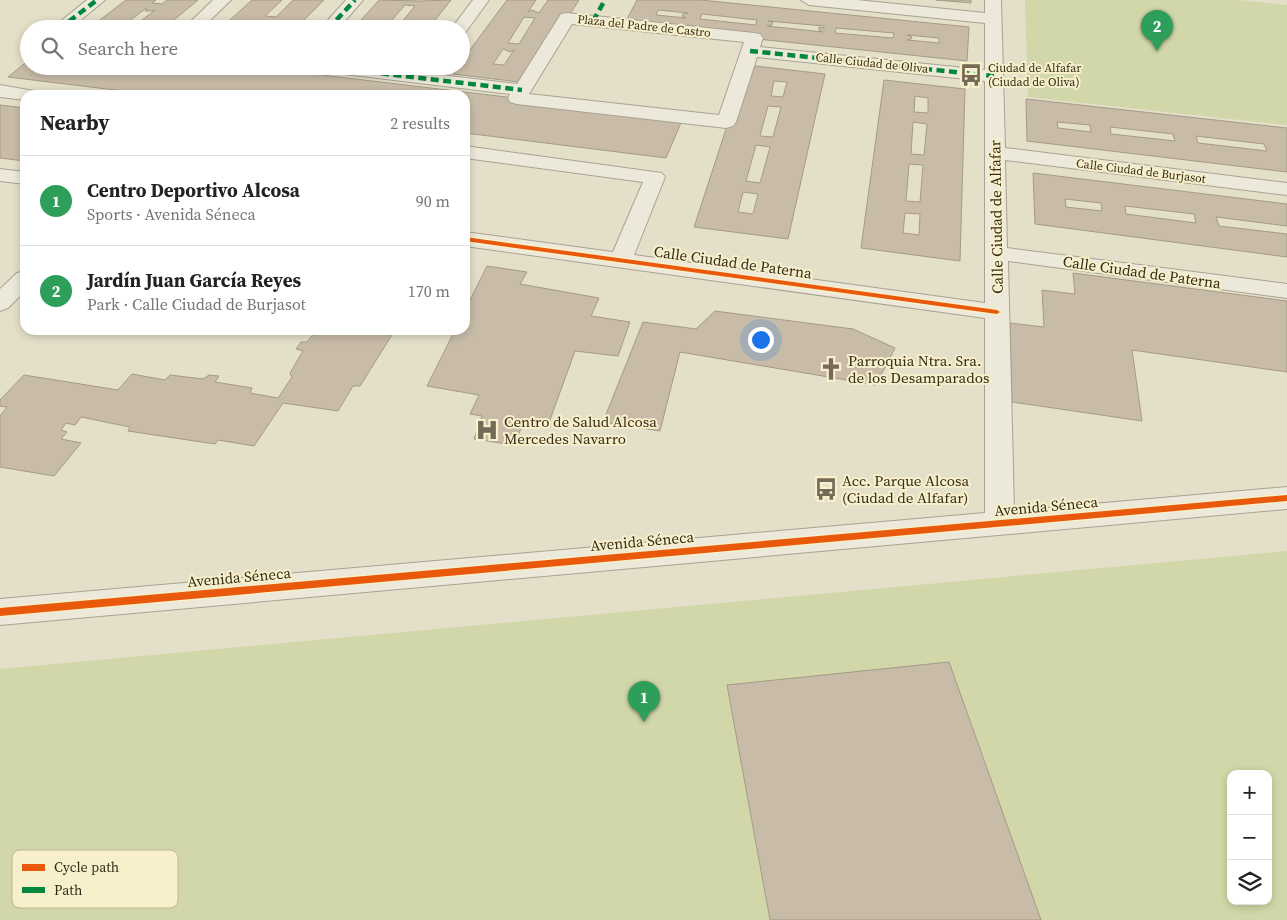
<!DOCTYPE html>
<meta charset="utf-8">
<style>
:root{--surface:#fff;--page:#f2f2f2;--text:#222;--muted:#767676;--line:#e0e0e0;--accent:#1a73e8}
body{margin:0;font-family:"Source Serif 4",serif;background:var(--page);color:var(--text)}
.controls{position:absolute;right:15px;bottom:15px;display:grid;overflow:hidden;border-radius:10px;box-shadow:0 2px 8px #0003}
.controls button{width:45px;height:45px;display:grid;place-items:center;padding:0;border:0;border-bottom:1px solid var(--line);background:var(--surface);color:var(--text);font:25px sans-serif}
.you{position:absolute;left:760px;top:339px;width:18px;height:18px;margin:-12px;border:4px solid #fff;border-radius:50%;background:#1a73e8;box-shadow:0 0 0 8px #1a73e833}
.badge{display:grid;place-items:center;width:32px;height:32px;border-radius:50%;background:var(--accent);color:#fff;font-size:16px;font-weight:700}
.pin{position:absolute;translate:-50% -41px;filter:drop-shadow(0 1px 2px #0008)}
.pin::after{content:'';position:absolute;top:26px;width:18px;height:15px;background:inherit;clip-path:polygon(0 0,100% 0,50% 100%)}
.list{margin:0;padding:0;list-style:none}
h2{display:flex;justify-content:space-between;align-items:center;height:65px;margin:0;padding:0 20px;font-size:21px}
h2 small{font-size:16px;font-weight:400;color:var(--muted)}
.list li{display:grid;grid-template-columns:32px 1fr auto;gap:15px;align-items:center;box-sizing:border-box;height:90px;padding:0 20px;border-top:1px solid var(--line)}
.list b{display:block;font-size:19px;white-space:nowrap}
.list p{margin:0;font-size:16px;white-space:nowrap;color:var(--muted)}
.list em{font-size:16px;font-style:normal;color:var(--muted)}
.icon{flex:none;width:28px;height:28px;fill:none;stroke:currentColor;stroke-width:2;stroke-linecap:round;stroke-linejoin:round}
.map{position:relative;flex:none;width:1287px;height:920px;overflow:hidden}
.search{position:absolute;background:var(--surface);box-shadow:0 2px 8px #0003;left:20px;top:20px;width:450px;height:55px;display:flex;align-items:center;gap:12px;box-sizing:border-box;padding:0 18px;border-radius:28px;color:var(--muted);font-size:19px}
.panel{position:absolute;background:var(--surface);box-shadow:0 2px 8px #0003;left:20px;top:90px;width:450px;height:245px;border-radius:15px}
.map>svg:first-child{display:block}
</style>
<div class="map">
<svg width="1287" height="920" viewBox="0 0 1287 920">
<rect width="100%" height="100%" fill="#e4dfc8"/>
<!-- green -->
<g fill="#d1d7a8" fill-rule="evenodd">
<polygon points="1025,0 1238,0 1287,5 1287,125 1028,97"/>
<path d="M 1287,551 L 1287,920 L 0,920 L 0,669 ZM 1231,774 L 1268,774 L 1268,901 L 1231,901 Z"/>
</g>
<!-- building -->
<g fill="#c8bca8" stroke="#a49a87" fill-rule="evenodd">
<path d="M 126,0 L 156,0 L 152,3 L 162,4 L 167,0 L 198,0 L 163,29 L 88,29 ZM 145,9 L 147,9 L 145,11 L 150,11 L 155,10 L 138,23 L 128,22 Z"/>
<polygon points="252,0 282,0 265,16 276,17 293,0 324,0 295,29 263,29 269,23 264,24 259,24 261,22 259,22 251,29 220,29"/>
<polygon points="379,0 420,1 451,0 428,29 396,29 415,6 405,5 384,29 353,29"/>
<path d="M 507,0 L 536,0 L 528,12 L 532,10 L 539,13 L 548,0 L 579,0 L 527,83 L 453,74 L 458,66 L 461,66 L 461,62 ZM 524,17 L 535,18 L 519,44 L 508,43 ZM 503,49 L 510,52 L 514,50 L 504,65 L 493,64 Z"/>
<path d="M 637,0 L 701,0 L 969,27 L 967,61 L 624,25 ZM 658,10 L 688,13 L 683,14 L 682,16 L 686,18 L 656,15 ZM 702,14 L 757,20 L 756,25 L 700,19 ZM 768,21 L 824,26 L 824,28 L 819,27 L 819,30 L 823,32 L 767,26 L 772,25 L 773,22 ZM 836,28 L 894,33 L 893,38 L 835,33 ZM 907,35 L 939,38 L 939,43 L 907,40 L 911,39 L 912,37 Z"/>
<polygon points="936,0 971,0 971,3"/>
<polygon points="29,60 29,66 246,66 683,118 666,158 465,133 465,95 156,95 8,77"/>
<path d="M 747,65 L 825,74 L 788,239 L 694,227 ZM 774,81 L 787,82 L 783,97 L 771,96 ZM 768,106 L 781,107 L 773,137 L 760,136 ZM 756,145 L 770,147 L 760,183 L 746,181 ZM 743,192 L 758,194 L 753,214 L 738,212 Z"/>
<path d="M 884,80 L 965,89 L 960,261 L 861,248 ZM 915,96 L 928,98 L 928,113 L 914,112 ZM 913,122 L 927,124 L 924,155 L 911,154 ZM 909,164 L 923,165 L 920,202 L 906,201 ZM 905,213 L 920,214 L 919,235 L 903,233 Z"/>
<path d="M 1026,99 L 1287,128 L 1287,172 L 1027,141 ZM 1057,122 L 1090,125 L 1091,132 L 1058,128 ZM 1110,127 L 1173,134 L 1175,141 L 1111,134 ZM 1196,136 L 1264,144 L 1267,151 L 1198,143 Z"/>
<polygon points="0,105 25,108 25,161 0,158"/>
<path d="M 1033,173 L 1287,204 L 1287,226 L 1216,217 L 1219,226 L 1287,234 L 1287,257 L 1035,224 ZM 1065,199 L 1101,203 L 1102,211 L 1066,207 ZM 1125,206 L 1194,214 L 1196,223 L 1126,214 Z"/>
<polygon points="487,266 527,272 520,284 599,298 591,316 630,322 618,356 575,351 547,428 523,424 514,445 474,439 482,416 470,414 479,395 427,386 455,330 465,330 465,310"/>
<polygon points="1073,273 1287,301 1287,372 1132,350 1142,421 1012,402 1010,323 1044,327 1042,290 1075,294"/>
<polygon points="715,311 853,329 895,348 876,385 680,352 660,431 603,422 643,322 696,329"/>
<polygon points="317,330 395,330 360,386 353,386 338,411 283,403 254,446 218,440 215,444 128,431 130,427 81,417 75,425 66,423 61,430 67,432 61,439 81,443 54,476 0,467 0,416 7,407 0,406 0,400 24,375 118,390 132,374 165,380 170,375 203,379 209,375 219,376 215,382 252,388 250,393 278,398 292,377 290,373 303,351 296,349 301,342 307,342"/>
<polygon points="949,662 1041,920 770,920 727,685"/>
</g>
<g fill="none" stroke-linecap="round" stroke-linejoin="round">
<defs>
<g id="minor">
<polygon points="87,0 105,0 70,29 51,29"/>
<polygon points="213,0 231,0 201,29 183,29"/>
<polygon points="346,0 363,0 338,29 320,29"/>
<polygon points="473,0 489,0 465,33 461,34 461,29 451,29"/>
<path d="M 801,0 L 857,0 L 985,13 L 985,0 L 1001,0 L 1005,148 L 1287,183 L 1287,195 L 1005,160 L 1007,248 L 1287,284 L 1287,298 L 1008,261 L 1014,511 L 1287,487 L 1287,509 L 0,625 L 0,599 L 985,513 L 985,318 L 465,246 L 465,232 L 613,252 L 643,182 L 465,158 L 465,146 L 662,173 L 665,177 L 634,255 L 985,303 L 985,81 L 757,57 L 736,122 L 733,126 L 726,128 L 517,104 L 510,102 L 508,98 L 510,94 L 319,71 L 313,70 L 310,66 L 367,66 L 517,84 L 561,14 L 567,13 L 754,33 L 760,34 L 763,38 L 760,47 L 985,70 L 985,23 L 809,5 ZM 572,24 L 744,42 L 719,115 L 529,94 Z"/>
<polygon points="0,85 34,91 36,95 25,95 25,100 0,97"/>
<polygon points="0,169 25,172 25,184 0,181"/>
<polygon points="25,271 25,291 8,308 0,311 0,289 17,273"/>
</g>
</defs>
<!-- minor casing -->
<use href="#minor" stroke="#a9a292" stroke-width="2"/>
<!-- minor -->
<use href="#minor" fill="#ece8da" fill-rule="evenodd"/>
<!-- quiet -->
<g stroke="#00873e" stroke-width="4.5" stroke-dasharray="8 4.5" stroke-linecap="butt">
<polyline points="593,21 605,0"/>
<polyline points="59,29 97,0"/>
<polyline points="328,29 355,0"/>
<polyline points="750,51 994,76"/>
<polyline points="319,66 522,90"/>
</g>
<defs>
<g id="cycleway">
<polygon points="465,237 997,310 1000,312 997,314 465,241"/>
<polygon points="1287,495 1287,501 0,616 0,608"/>
</g>
</defs>
<!-- cycleway casing -->
<use href="#cycleway" stroke="#f8efcb" stroke-width="3"/>
<!-- cycleway -->
<use href="#cycleway" fill="#e8590c" fill-rule="evenodd"/>
</g>
<!-- icons -->
<defs>
<symbol id="bus-bare" viewBox="-9 -9 18 18"><path d="M-5-6H5V4H4V6H2V4H-2V6H-4V4H-5ZM-3.5-4V0h7V-4ZM-3.5 1.2v1.5H-2V1.2ZM2 1.2v1.5H3.5V1.2Z" fill="#746a57" stroke="#f8efcb" stroke-width="2.5" paint-order="stroke"/></symbol>
<symbol id="church-bare" viewBox="-9 -9 18 18"><path d="M-1.2-6h2.4v3.5h3.3v2.4h-3.3V6h-2.4V-.1h-3.3v-2.4h3.3Z" fill="#746a57" stroke="#f8efcb" stroke-width="2.5" paint-order="stroke"/></symbol>
<symbol id="hospital-bare" viewBox="-9 -9 18 18"><path d="M-5-5h3v3.5h4V-5h3V5h-3V1.5h-4V5h-3Z" fill="#746a57" stroke="#f8efcb" stroke-width="2.5" paint-order="stroke"/></symbol>
</defs>
<g fill-rule="evenodd">
<use href="#bus-bare" x="955" y="59" width="32" height="32"/>
<use href="#church-bare" x="815" y="353" width="32" height="32"/>
<use href="#hospital-bare" x="471" y="414" width="32" height="32"/>
<use href="#bus-bare" x="810" y="473" width="32" height="32"/>
</g>
<g text-anchor="middle" dominant-baseline="central" stroke-width="4" stroke-linejoin="round" paint-order="stroke">
<!-- far-street labels -->
<g font-size="12" fill="#372b1a" stroke="#f8efcb">
<text transform="translate(644 26) rotate(6)">Plaza del Padre de Castro</text>
<text transform="translate(872 63) rotate(6)">Calle Ciudad de Oliva</text>
<text transform="translate(1141 171) rotate(7)">Calle Ciudad de Burjasot</text>
</g>
<!-- far-poi labels -->
<g font-size="12" fill="#372b1a" stroke="#f8efcb" text-anchor="start">
<text x="988" y="68">Ciudad de Alfafar<tspan x="988" dy="14">(Ciudad de Oliva)</tspan></text>
</g>
<!-- street labels -->
<g font-size="15" fill="#372b1a" stroke="#f8efcb">
<text transform="translate(996 217) rotate(-91)">Calle Ciudad de Alfafar</text>
<text transform="translate(733 262) rotate(8)">Calle Ciudad de Paterna</text>
<text transform="translate(1142 272) rotate(8)">Calle Ciudad de Paterna</text>
<text transform="translate(1046 506) rotate(-5)">Avenida Séneca</text>
<text transform="translate(642 541) rotate(-5)">Avenida Séneca</text>
<text transform="translate(239 577) rotate(-5)">Avenida Séneca</text>
</g>
<!-- poi labels -->
<g font-size="15" fill="#372b1a" stroke="#f8efcb" text-anchor="start">
<text x="848" y="360">Parroquia Ntra. Sra.<tspan x="848" dy="17">de los Desamparados</tspan></text>
<text x="504" y="421">Centro de Salud Alcosa<tspan x="504" dy="17">Mercedes Navarro</tspan></text>
<text x="842" y="480">Acc. Parque Alcosa<tspan x="842" dy="17">(Ciudad de Alfafar)</tspan></text>
</g>
</g>
<!-- legend -->
<rect x="12" y="850" width="166" height="58" rx="8" fill="#f8efcb" stroke="#beb496" stroke-width="1"/>
<rect x="22" y="864" width="23" height="7" fill="#e8590c"/>
<rect x="22" y="887" width="23" height="6" fill="#00873e"/>
<g font-size="14" fill="#372b1a">
<text x="54" y="872">Cycle path</text>
<text x="54" y="895">Path</text>
</g>
</svg>
<div class="controls">
<button>+</button>
<button>−</button>
<button><svg class="icon" aria-label="layers" viewBox="0 0 24 24"><path d="M12 4l9 5-9 5-9-5zM3 14l9 5 9-5"/></svg></button>
</div>
<div class="you"></div>
<div class="pin badge" style="left:644px;top:722px;background:#2e9e5b">1</div>
<div class="pin badge" style="left:1157px;top:51px;background:#2e9e5b">2</div>
<div class="search"><svg class="icon" aria-label="search" viewBox="0 0 24 24"><circle cx="10" cy="10" r="6"/><path d="M15 15l6 6"/></svg>Search here</div>
<section class="panel">
<h2>Nearby<small>2 results</small></h2>
<ul class="list">
<li><span class="badge" style="background:#2e9e5b">1</span><div><b>Centro Deportivo Alcosa</b><p>Sports · Avenida Séneca</p></div><em>90 m</em></li>
<li><span class="badge" style="background:#2e9e5b">2</span><div><b>Jardín Juan García Reyes</b><p>Park · Calle Ciudad de Burjasot</p></div><em>170 m</em></li>
</ul>
</section>
</div>
